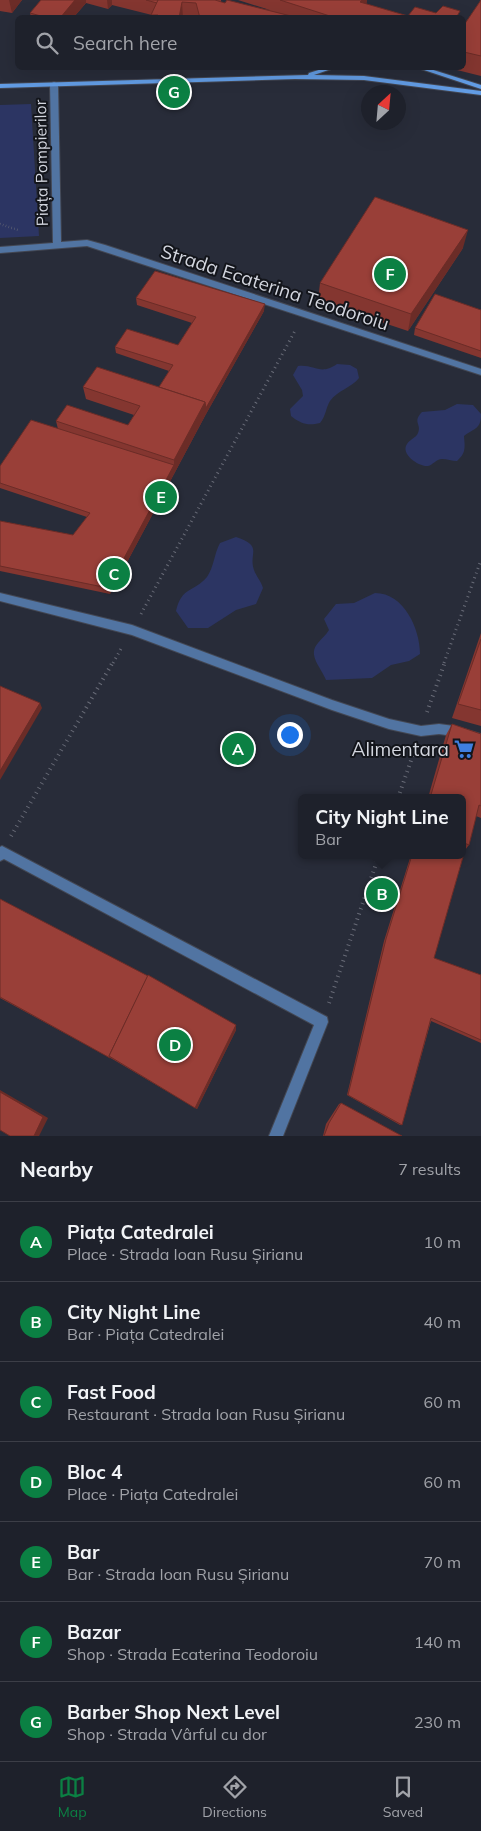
<!DOCTYPE html>
<meta charset="utf-8">
<style>
:root{--surface:#1e212b;--page:#262933;--text:#f1f3f6;--muted:#a1a3a9;--line:#3c3e47;--accent:#0b8043}
body{margin:0;font-family:Mulish,sans-serif;background:var(--page);color:var(--text)}
.compass{position:absolute;left:361px;top:85px;width:45px;height:45px;border-radius:50%;background:var(--surface);box-shadow:0 5px 20px #0002;rotate:26deg}
.you{position:absolute;left:289px;top:734px;width:18px;height:18px;margin:-12px;border:4px solid #fff;border-radius:50%;background:#1a73e8;box-shadow:0 0 0 8px #1a73e833}
.badge{display:grid;place-items:center;width:32px;height:32px;border-radius:50%;background:var(--accent);color:#fff;font-size:16px;font-weight:700}
.pin{position:absolute;translate:-50% -50%;border:2px solid #fff;box-shadow:0 1px 5px #0006}
.popup{position:absolute;left:298px;top:794px;width:168px;height:65px;box-sizing:border-box;display:grid;place-content:center;border-radius:8px;background:var(--surface);filter:drop-shadow(0 1px 4px #0005);font-size:16px;white-space:nowrap;color:var(--muted)}
.popup b{font-size:19px;color:var(--text)}
.popup::after{content:'';position:absolute;left:50%;top:100%;margin-left:-10px;border:10px solid transparent;border-top-color:var(--surface)}
.list{margin:0;padding:0;list-style:none}
h2{display:flex;justify-content:space-between;align-items:center;height:65px;margin:0;padding:0 20px;font-size:21px}
h2 small{font-size:16px;font-weight:400;color:var(--muted)}
.list li{display:grid;grid-template-columns:32px 1fr auto;gap:15px;align-items:center;box-sizing:border-box;height:80px;padding:0 20px;border-top:1px solid var(--line)}
.list b{display:block;font-size:19px;white-space:nowrap}
.list p{margin:0;font-size:16px;white-space:nowrap;color:var(--muted)}
.list em{font-size:16px;font-style:normal;color:var(--muted)}
.icon{flex:none;width:28px;height:28px;fill:none;stroke:currentColor;stroke-width:2;stroke-linecap:round;stroke-linejoin:round}
.map{position:relative;flex:none;width:481px;height:1136px;overflow:hidden}
.search{position:absolute;background:var(--surface);box-shadow:0 5px 20px #0002;left:15px;right:15px;top:15px;height:55px;display:flex;align-items:center;gap:12px;box-sizing:border-box;padding:0 18px;border-radius:8px;color:var(--muted);font-size:19px}
.sheet{height:625px;background:var(--surface)}
nav{display:flex;justify-content:space-around;align-items:center;box-sizing:border-box;height:70px;border-top:1px solid var(--line);background:var(--surface);font-size:14px;color:var(--muted)}
nav a{display:grid;justify-items:center;gap:2px}
nav .on{color:var(--accent)}
.map>svg:first-child{display:block}
</style>
<div class="map">
<svg width="481" height="1136" viewBox="0 0 481 1136">
<rect width="100%" height="100%" fill="#282c39"/>
<!-- green -->
<g fill="#2c3563">
<polygon points="31,104 39,236 0,238 0,105"/>
<path d="M 337,364 L 350,365 L 357,369 L 359,378 C 351,388 338,390 330,401 C 326,407 326,416 320,423 C 308,426 301,424 291,416 L 290,409 L 303,396 L 302,390 L 293,375 L 298,366 C 315,364 320,376 337,364 Z"/>
<path d="M 457,404 L 473,405 L 481,414 C 481,429 475,428 464,436 C 465,448 466,453 457,461 C 452,461 447,459 442,459 C 436,459 433,465 428,466 C 419,467 400,454 407,444 C 410,439 416,438 418,433 C 422,424 412,422 422,412 L 445,410 Z"/>
<path d="M 236,537 C 264,546 248,553 254,570 C 256,576 261,581 263,588 L 256,604 L 236,610 L 208,628 L 188,628 L 176,611 C 182,586 193,593 207,577 C 214,567 214,554 220,543 Z"/>
<path d="M 375,593 C 404,593 420,629 420,654 L 409,661 L 391,665 L 372,678 L 326,680 C 321,667 307,655 318,643 C 322,638 326,635 329,630 L 324,619 L 336,604 L 354,603 Z"/>
</g>
<g fill="none" stroke-linecap="round" stroke-linejoin="round">
<defs>
<g id="street">
<polygon points="54,82 58,84 61,242 87,240 105,245 481,369 481,375 87,246 0,253 0,247 53,243 50,84"/>
<polygon points="0,593 132,625 332,700 389,719 421,726 439,724 454,726 481,734 481,744 454,736 439,734 421,736 389,729 332,710 132,635 0,601"/>
<polygon points="2,846 327,1017 328,1022 283,1136 269,1136 314,1025 4,859 0,861 0,847"/>
</g>
<g id="secondary">
<polygon points="325,68 334,68 314,75 364,76 481,91 481,95 364,80 295,79 0,88 0,84 308,75 309,73"/>
<polygon points="418,68 427,68 481,85 481,89"/>
</g>
</defs>
<!-- street casing -->
<use href="#street" stroke="#434753" stroke-width="2"/>
<!-- secondary casing -->
<use href="#secondary" stroke="#434753" stroke-width="2"/>
<!-- path-far2 -->
<polyline stroke="#686b77" stroke-width="2.5" stroke-dasharray="0.5 2.5" stroke-linecap="butt" points="0,224 18,230"/>
<!-- path-far1 -->
<g stroke="#686b77" stroke-width="3" stroke-dasharray="1 4" stroke-linecap="butt">
<polyline points="141,614 296,329"/>
<polyline points="113,663 122,647"/>
<polyline points="444,663 481,560"/>
</g>
<!-- path -->
<g stroke="#686b77" stroke-width="4" stroke-dasharray="1 4.5" stroke-linecap="butt">
<polyline points="427,712 445,662"/>
<polyline points="398,798 415,749"/>
<polyline points="11,836 113,662"/>
<polyline points="329,1003 379,855"/>
</g>
<!-- street -->
<use href="#street" fill="#5174a2" fill-rule="evenodd"/>
<!-- secondary -->
<use href="#secondary" fill="#629ce4" fill-rule="evenodd"/>
</g>
<!-- wall -->
<g fill="#843630">
<polygon points="0,0 22,0 12,13 0,11"/>
<polygon points="41,0 221,0 221,2 270,10 238,0 367,0 366,4 408,16 436,13 459,18 152,18 152,15 112,5 108,9 86,3 73,18 31,18 30,13"/>
<polygon points="481,0 481,76 449,68 464,68 464,25"/>
<polygon points="463,248 408,331 318,301 320,283"/>
<polygon points="136,298 264,311 206,414 110,594 0,571 0,521 73,535 87,517 0,488 0,466 58,429 56,421 128,425 134,415 86,399 83,387 159,387 169,371 116,353 115,347 178,345 192,323 137,305"/>
<polygon points="481,310 481,358 414,335 415,328"/>
<polygon points="481,633 481,726 452,718"/>
<polygon points="452,724 481,734 481,818 476,816 469,845 465,850 434,958 481,975 481,1043 431,1021 402,1125 400,1125 347,1095 384,941 411,855 462,855 462,798 428,798 446,735"/>
<polygon points="0,899 236,1030 197,1109 114,1060 0,998"/>
<polygon points="341,1103 402,1136 323,1136 326,1124 339,1104"/>
</g>
<!-- shaded-wall -->
<g fill="#6b2c27">
<polygon points="9,0 22,0 12,13"/>
<polygon points="75,0 86,0 86,3 73,18 60,18"/>
<polygon points="107,0 112,0 112,5 108,9"/>
<polygon points="362,0 367,0 366,7 360,2"/>
<polygon points="182,2 183,18 179,18"/>
<polygon points="468,230 463,248 408,331 411,314"/>
<polygon points="265,304 264,311 206,414 110,594 108,588 174,465 174,460 205,402"/>
<polygon points="40,703 42,708 0,780 0,771"/>
<polygon points="236,1025 236,1030 197,1109 195,1108"/>
<polygon points="0,1090 48,1118 39,1136 34,1136 0,1092"/>
</g>
<!-- building -->
<g fill="#993f38" stroke="#6b2c27">
<polygon points="41,0 75,0 60,18 48,18 30,13"/>
<polygon points="146,0 158,0 157,3"/>
<polygon points="158,0 215,0 225,3 227,0 299,18 200,18 196,3 182,2 179,18 158,18 158,15 151,15"/>
<polygon points="280,0 362,0 360,2 408,16 415,7 436,13 443,6 460,11 456,18 336,18"/>
<polygon points="481,0 481,56 464,52 464,25"/>
<polygon points="375,197 468,230 411,314 320,283"/>
<polygon points="155,271 265,304 206,408 205,402 159,387 173,365 115,347 127,329 178,345 196,317 136,298"/>
<polygon points="435,294 481,310 481,351 415,328"/>
<polygon points="97,367 205,402 174,460 56,421 67,405 128,425 140,406 83,387"/>
<polygon points="31,420 174,465 108,588 0,566 0,521 73,535 90,513 0,483 0,466"/>
<polygon points="481,639 481,710 458,704"/>
<polygon points="0,686 40,703 0,771"/>
<polygon points="452,724 481,734 481,806 479,805 469,845 462,842 462,798 430,798"/>
<polygon points="462,849 465,850 434,958 481,975 481,1040 431,1018 402,1125 348,1095 386,939 412,855 462,855"/>
<polygon points="0,899 148,976 109,1056 110,1058 0,997"/>
<polygon points="148,975 236,1025 195,1108 109,1056"/>
<polygon points="0,1092 43,1117 34,1136 10,1136 0,1130"/>
<polygon points="341,1103 402,1136 324,1136 329,1123"/>
</g>
<!-- icons -->
<defs>
<symbol id="supermarket-bare" viewBox="-9 -9 18 18"><path d="M-6-5.5h2.5l.6 2H6L4.5 2H-2.5L-4.4-4H-6ZM-1.5 3.2a1.3 1.3 0 1 0 .1 0ZM3 3.2a1.3 1.3 0 1 0 .1 0Z" fill="#3f7fe0" stroke="#13151b" stroke-width="2.5" paint-order="stroke"/></symbol>
</defs>
<g fill-rule="evenodd">
<use href="#supermarket-bare" x="450" y="735" width="28" height="28"/>
</g>
<g text-anchor="middle" dominant-baseline="central" stroke-width="4" stroke-linejoin="round" paint-order="stroke">
<!-- far-street labels -->
<g font-size="16" fill="#d2d5de" stroke="#13151b">
<text transform="translate(41 163) rotate(-91)">Piața Pompierilor</text>
</g>
<!-- street labels -->
<g font-size="19" fill="#d2d5de" stroke="#13151b">
<text transform="translate(275 287) rotate(18)">Strada Ecaterina Teodoroiu</text>
</g>
<!-- poi labels -->
<g font-size="19" fill="#d2d5de" stroke="#13151b" text-anchor="end">
<text x="449" y="749">Alimentara</text>
</g>
</g>
</svg>
<svg class="compass" viewBox="-18 -18 36 36"><path d="M0-13l5 13h-10z" fill="#e53935"/><path d="M0 13l5-13h-10z" fill="#a1a3a9"/></svg>
<div class="you"></div>
<div class="pin badge" style="left:238px;top:749px">A</div>
<div class="pin badge" style="left:382px;top:894px">B</div>
<div class="popup"><b>City Night Line</b>Bar</div>
<div class="pin badge" style="left:114px;top:574px">C</div>
<div class="pin badge" style="left:175px;top:1045px">D</div>
<div class="pin badge" style="left:161px;top:497px">E</div>
<div class="pin badge" style="left:390px;top:274px">F</div>
<div class="pin badge" style="left:174px;top:92px">G</div>
<div class="search"><svg class="icon" aria-label="search" viewBox="0 0 24 24"><circle cx="10" cy="10" r="6"/><path d="M15 15l6 6"/></svg>Search here</div>
</div>
<section class="sheet">
<h2>Nearby<small>7 results</small></h2>
<ul class="list">
<li><span class="badge">A</span><div><b>Piața Catedralei</b><p>Place · Strada Ioan Rusu Șirianu</p></div><em>10 m</em></li>
<li><span class="badge">B</span><div><b>City Night Line</b><p>Bar · Piața Catedralei</p></div><em>40 m</em></li>
<li><span class="badge">C</span><div><b>Fast Food</b><p>Restaurant · Strada Ioan Rusu Șirianu</p></div><em>60 m</em></li>
<li><span class="badge">D</span><div><b>Bloc 4</b><p>Place · Piața Catedralei</p></div><em>60 m</em></li>
<li><span class="badge">E</span><div><b>Bar</b><p>Bar · Strada Ioan Rusu Șirianu</p></div><em>70 m</em></li>
<li><span class="badge">F</span><div><b>Bazar</b><p>Shop · Strada Ecaterina Teodoroiu</p></div><em>140 m</em></li>
<li><span class="badge">G</span><div><b>Barber Shop Next Level</b><p>Shop · Strada Vârful cu dor</p></div><em>230 m</em></li>
</ul>
</section>
<nav>
<a class="on"><svg class="icon" aria-label="map" viewBox="0 0 24 24"><path d="M3 6l6-2 6 2 6-2v14l-6 2-6-2-6 2zM9 4v14M15 6v14"/></svg>Map</a>
<a><svg class="icon" aria-label="directions" viewBox="0 0 24 24"><path d="M12 3l9 9-9 9-9-9zM9 14v-3h6M13 9l2 2-2 2"/></svg>Directions</a>
<a><svg class="icon" aria-label="saved" viewBox="0 0 24 24"><path d="M7 4h10v16l-5-4-5 4z"/></svg>Saved</a>
</nav>
